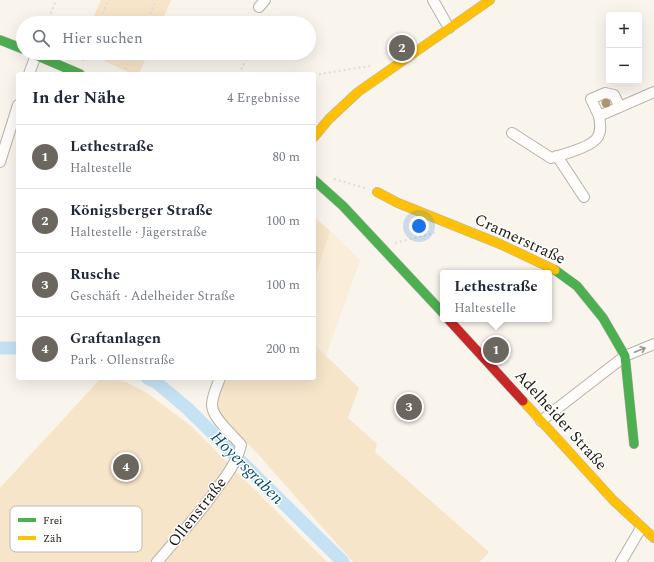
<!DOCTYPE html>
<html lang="de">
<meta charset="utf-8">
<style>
:root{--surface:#fff;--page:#f2f2f3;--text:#1f2937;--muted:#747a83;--line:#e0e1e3;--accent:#6b665e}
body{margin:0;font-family:Spectral,serif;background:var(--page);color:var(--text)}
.controls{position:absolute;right:12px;top:12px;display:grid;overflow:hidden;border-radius:4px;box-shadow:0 4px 16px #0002}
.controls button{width:36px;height:36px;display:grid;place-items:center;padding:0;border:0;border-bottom:1px solid var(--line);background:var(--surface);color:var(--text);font:20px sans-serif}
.you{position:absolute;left:419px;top:226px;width:14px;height:14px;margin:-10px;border:3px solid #fff;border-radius:50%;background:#1a73e8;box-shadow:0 0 0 6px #1a73e833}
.badge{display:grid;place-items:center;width:26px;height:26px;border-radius:50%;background:var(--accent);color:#fff;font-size:13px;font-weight:700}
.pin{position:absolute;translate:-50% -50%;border:2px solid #fff;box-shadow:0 1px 4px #0006}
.popup{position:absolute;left:440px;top:270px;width:112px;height:52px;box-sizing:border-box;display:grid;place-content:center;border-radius:4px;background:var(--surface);filter:drop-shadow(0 1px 3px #0005);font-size:13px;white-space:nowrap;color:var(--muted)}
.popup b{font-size:15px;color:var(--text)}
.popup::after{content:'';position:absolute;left:50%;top:100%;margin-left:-8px;border:8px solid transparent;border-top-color:var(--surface)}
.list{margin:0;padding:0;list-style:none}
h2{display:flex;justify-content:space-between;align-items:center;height:52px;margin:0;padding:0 16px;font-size:17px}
h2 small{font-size:13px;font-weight:400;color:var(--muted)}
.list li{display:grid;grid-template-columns:26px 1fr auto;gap:12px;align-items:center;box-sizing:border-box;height:64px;padding:0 16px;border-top:1px solid var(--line)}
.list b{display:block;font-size:15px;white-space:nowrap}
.list p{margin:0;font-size:13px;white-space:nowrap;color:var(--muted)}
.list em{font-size:13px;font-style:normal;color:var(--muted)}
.icon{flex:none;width:22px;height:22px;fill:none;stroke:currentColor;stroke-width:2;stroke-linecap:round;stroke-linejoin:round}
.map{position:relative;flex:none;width:654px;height:562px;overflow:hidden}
.search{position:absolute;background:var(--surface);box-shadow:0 4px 16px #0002;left:16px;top:16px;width:300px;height:44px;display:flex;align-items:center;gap:10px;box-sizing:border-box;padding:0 14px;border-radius:22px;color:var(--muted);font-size:15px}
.panel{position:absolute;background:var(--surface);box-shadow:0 4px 16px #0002;left:16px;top:72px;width:300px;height:308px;border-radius:4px}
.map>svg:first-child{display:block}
</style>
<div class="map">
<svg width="654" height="562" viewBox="0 0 654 562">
<rect width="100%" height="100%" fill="#f9f4ec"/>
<!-- built -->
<polygon fill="#faedd9" points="330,231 360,260 326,356 314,344 314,281"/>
<!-- green -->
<g fill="#f7e5ca">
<polygon points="101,0 171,0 161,23 91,23"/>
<polygon points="88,53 148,53 139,74 132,74"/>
<polygon points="314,217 330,231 314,281"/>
<polygon points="314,344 359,388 348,418 377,444 375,452 489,552 480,562 353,562 257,453 222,417 218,409 218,397 225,378 314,378"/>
<polygon points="101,378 118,378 147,393 191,426 327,562 0,562 0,488"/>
</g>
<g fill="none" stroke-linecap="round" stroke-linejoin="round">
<!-- canal -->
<g stroke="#c4e2f4" stroke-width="13">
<polyline points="0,348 18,348"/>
<polyline points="147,378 156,382 187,408 343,562"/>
</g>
<defs>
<g id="street">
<polyline points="433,0 449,28"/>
<polyline points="259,7 265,0"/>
<polyline points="29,74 36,55"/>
<polyline points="620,107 614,95 605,93 591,99 599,116 654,92"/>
<path d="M 512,133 L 551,158 C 562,155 591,147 597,138 C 602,131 600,123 599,116"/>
<polyline points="557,156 584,197"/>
<polyline points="0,162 18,105"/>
<polyline points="541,421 625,356 654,344"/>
<path d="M 157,562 C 179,536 202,511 221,483 C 230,471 238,459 241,445 C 233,435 212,418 212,405 C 212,396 217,386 220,378"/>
<polyline points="621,562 641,528"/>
</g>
<g id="fast">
<polyline points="0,40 23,49"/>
<polyline points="31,53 80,74"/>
<polyline points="314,180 343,206 443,313"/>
<polyline points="555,270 577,286 603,318 625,356 634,444"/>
</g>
<g id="slow">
<polyline points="314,137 329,119 358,92 490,0"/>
<polyline points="377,192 398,203 500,244 555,270"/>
<polyline points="523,401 613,500 654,538"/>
</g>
<polyline id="jam" points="448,319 523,401"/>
</defs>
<!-- street casing -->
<use href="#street" stroke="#b6b1a9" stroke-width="12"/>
<!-- fast casing -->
<use href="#fast" stroke="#b6b1a9" stroke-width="10"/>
<!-- slow casing -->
<use href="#slow" stroke="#b6b1a9" stroke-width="10"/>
<!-- jam casing -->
<use href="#jam" stroke="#b6b1a9" stroke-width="10"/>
<!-- path -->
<g stroke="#dfdddb" stroke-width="2" stroke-dasharray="2 3" stroke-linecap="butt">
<polyline points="261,16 263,23"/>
<polyline points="47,23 56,0"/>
<polyline points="99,23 108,0"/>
<polyline points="146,23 156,0"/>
<polyline points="83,61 86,53"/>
<polyline points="123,74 133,53"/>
<polyline points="239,74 249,53"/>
<polyline points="314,75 370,66"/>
<polyline points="334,179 365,188"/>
<polyline points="395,243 435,233"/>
</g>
<!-- street -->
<use href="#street" stroke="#fefdfc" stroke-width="10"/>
<!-- fast -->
<use href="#fast" stroke="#4caf50" stroke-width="9"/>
<!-- slow -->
<use href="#slow" stroke="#ffc107" stroke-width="9"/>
<!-- jam -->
<use href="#jam" stroke="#c62828" stroke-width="9"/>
</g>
<!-- trees -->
<g fill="#ab9670">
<circle cx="606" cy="103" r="4.5"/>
<circle cx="86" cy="534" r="4.5"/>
</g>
<!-- one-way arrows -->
<defs><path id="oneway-shaft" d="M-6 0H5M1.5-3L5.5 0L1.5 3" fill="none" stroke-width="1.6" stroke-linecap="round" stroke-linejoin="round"/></defs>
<use stroke="#999692" href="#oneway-shaft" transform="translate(640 350) rotate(-22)"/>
<g text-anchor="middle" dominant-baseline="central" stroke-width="3" stroke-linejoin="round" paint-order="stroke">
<!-- street labels -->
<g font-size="16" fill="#1e1911" stroke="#fff">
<text transform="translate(520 239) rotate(25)">Cramerstraße</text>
<text transform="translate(561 420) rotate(48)">Adelheider Straße</text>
<text transform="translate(197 512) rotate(-52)">Ollenstraße</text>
</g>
<!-- water labels -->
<g font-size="17" font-style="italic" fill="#064f72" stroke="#fff">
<text transform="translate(247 468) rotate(45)">Hoyersgraben</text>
</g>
</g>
<!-- legend -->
<rect x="10" y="506" width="132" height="46" rx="6" fill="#fff" stroke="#bcbab8" stroke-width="1"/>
<rect x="18" y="518" width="18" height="4" fill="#4caf50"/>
<rect x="18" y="536" width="18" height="4" fill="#ffc107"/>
<g font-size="11" fill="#1e1911">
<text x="43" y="524">Frei</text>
<text x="43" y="542">Zäh</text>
</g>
</svg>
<div class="controls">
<button>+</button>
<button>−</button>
</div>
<div class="you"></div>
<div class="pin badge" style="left:496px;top:350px">1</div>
<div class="popup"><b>Lethestraße</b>Haltestelle</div>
<div class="pin badge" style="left:402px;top:48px">2</div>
<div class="pin badge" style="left:409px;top:407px">3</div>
<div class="pin badge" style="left:126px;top:467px">4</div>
<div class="search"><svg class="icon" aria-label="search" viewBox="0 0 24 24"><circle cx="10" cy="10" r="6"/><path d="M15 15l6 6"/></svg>Hier suchen</div>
<section class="panel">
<h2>In der Nähe<small>4 Ergebnisse</small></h2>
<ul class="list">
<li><span class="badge">1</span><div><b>Lethestraße</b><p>Haltestelle</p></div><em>80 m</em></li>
<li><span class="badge">2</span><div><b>Königsberger Straße</b><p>Haltestelle · Jägerstraße</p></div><em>100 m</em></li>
<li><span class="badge">3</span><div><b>Rusche</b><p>Geschäft · Adelheider Straße</p></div><em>100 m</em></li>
<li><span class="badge">4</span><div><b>Graftanlagen</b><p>Park · Ollenstraße</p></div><em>200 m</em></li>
</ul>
</section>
</div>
